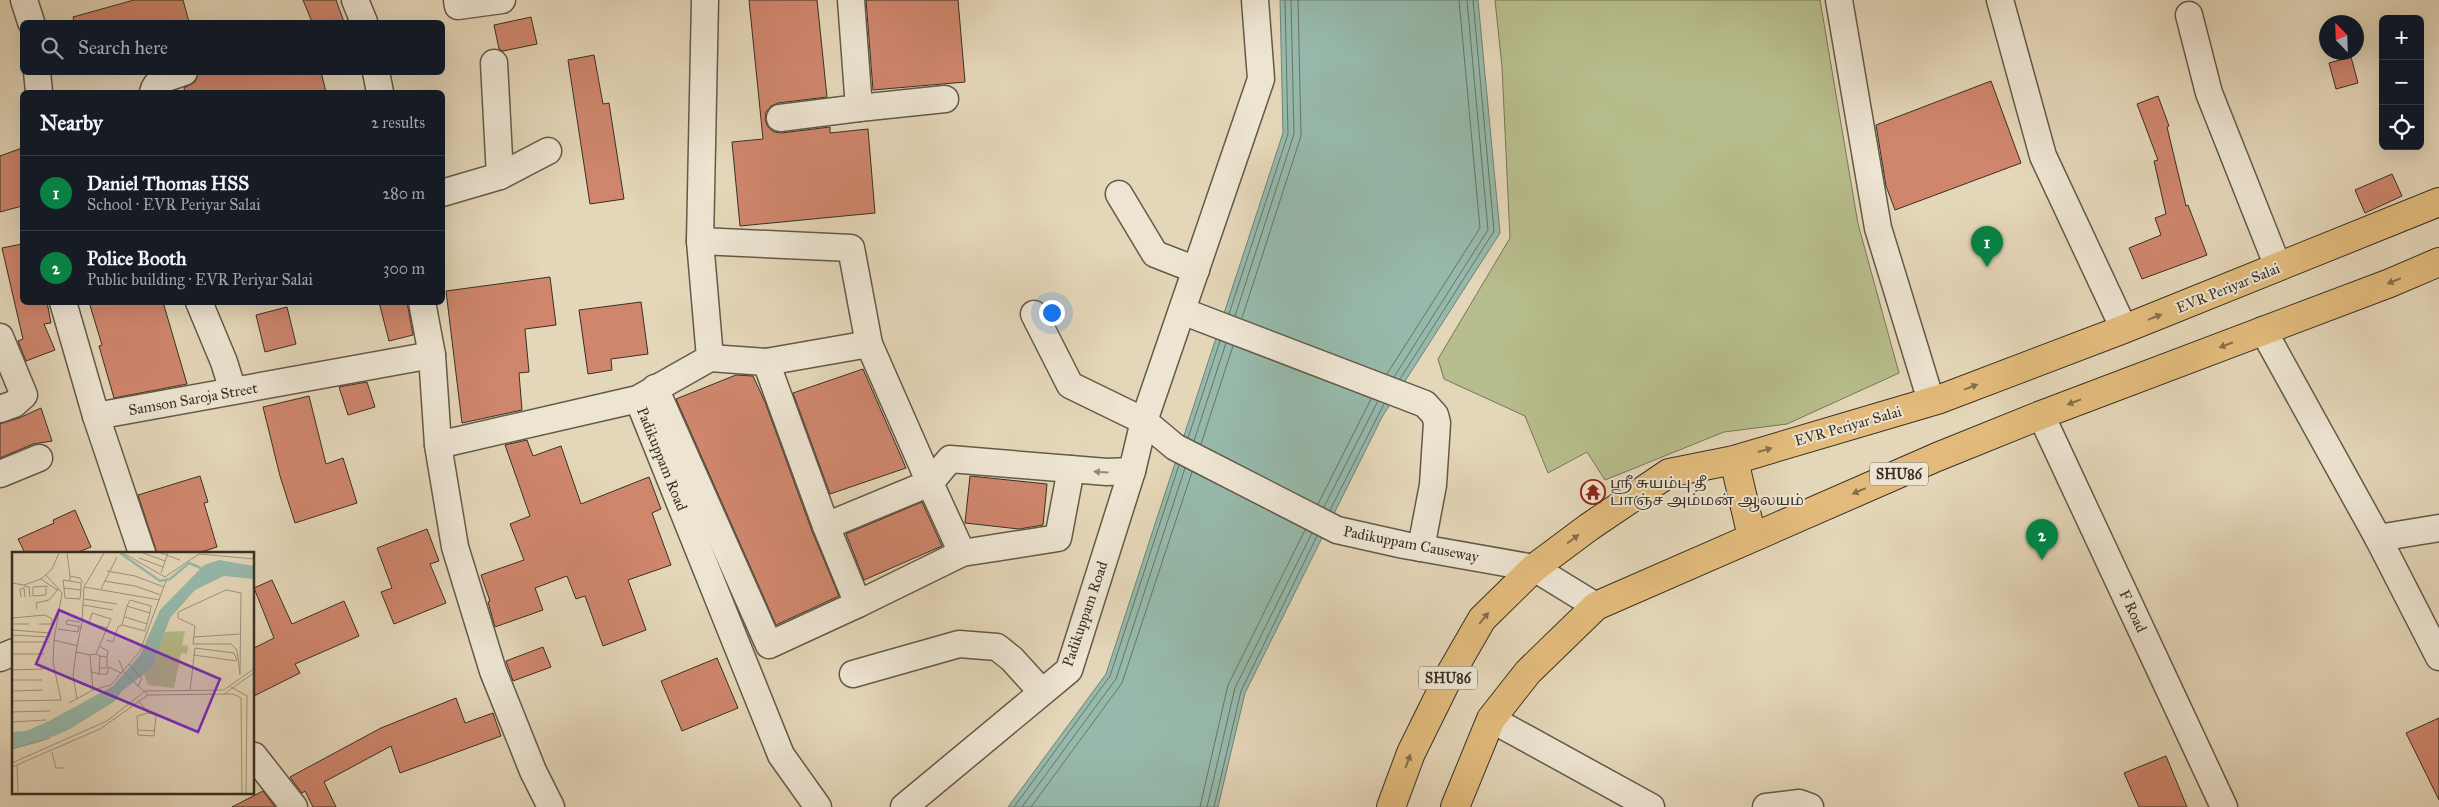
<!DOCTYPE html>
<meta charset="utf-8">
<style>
:root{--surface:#171b24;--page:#20242c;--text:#f1f3f6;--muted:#9ea1a6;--line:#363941;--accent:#0b8043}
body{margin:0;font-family:"IM FELL Great Primer","Noto Serif Tamil",serif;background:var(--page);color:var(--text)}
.controls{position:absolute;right:15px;top:15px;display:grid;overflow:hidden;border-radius:8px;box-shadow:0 5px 20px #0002}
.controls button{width:45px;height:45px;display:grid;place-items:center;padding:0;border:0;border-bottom:1px solid var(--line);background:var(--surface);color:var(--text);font:25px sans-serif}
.compass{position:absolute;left:2319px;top:15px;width:45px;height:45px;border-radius:50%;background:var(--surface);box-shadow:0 5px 20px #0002;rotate:337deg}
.you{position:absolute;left:1051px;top:312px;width:18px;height:18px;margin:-12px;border:4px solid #fff;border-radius:50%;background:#1a73e8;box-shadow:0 0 0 8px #1a73e833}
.badge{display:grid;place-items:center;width:32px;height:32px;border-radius:50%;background:var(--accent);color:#fff;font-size:16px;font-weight:700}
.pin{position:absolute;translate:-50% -41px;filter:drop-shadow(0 1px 2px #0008)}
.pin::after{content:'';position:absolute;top:26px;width:18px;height:15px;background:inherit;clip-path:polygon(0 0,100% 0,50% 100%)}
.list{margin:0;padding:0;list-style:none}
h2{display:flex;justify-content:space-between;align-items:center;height:65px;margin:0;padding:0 20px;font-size:21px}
h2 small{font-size:16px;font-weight:400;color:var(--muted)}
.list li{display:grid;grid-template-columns:32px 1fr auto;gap:15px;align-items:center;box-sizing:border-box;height:75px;padding:0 20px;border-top:1px solid var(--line)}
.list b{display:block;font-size:19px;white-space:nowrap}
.list p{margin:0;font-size:16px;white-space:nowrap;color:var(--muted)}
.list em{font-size:16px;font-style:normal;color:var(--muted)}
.icon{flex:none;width:28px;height:28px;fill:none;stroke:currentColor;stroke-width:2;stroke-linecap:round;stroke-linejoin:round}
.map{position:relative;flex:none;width:2439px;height:807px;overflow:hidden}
.search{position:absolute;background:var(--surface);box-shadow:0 5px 20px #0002;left:20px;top:20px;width:425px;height:55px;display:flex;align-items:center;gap:12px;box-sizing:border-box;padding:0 18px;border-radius:8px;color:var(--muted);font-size:19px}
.panel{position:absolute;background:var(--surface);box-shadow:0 5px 20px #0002;left:20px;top:90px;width:425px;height:215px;border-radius:8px}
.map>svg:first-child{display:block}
</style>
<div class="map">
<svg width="2439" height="807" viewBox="0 0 2439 807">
<rect width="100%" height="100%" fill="#e4d6b8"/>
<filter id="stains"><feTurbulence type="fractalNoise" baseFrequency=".004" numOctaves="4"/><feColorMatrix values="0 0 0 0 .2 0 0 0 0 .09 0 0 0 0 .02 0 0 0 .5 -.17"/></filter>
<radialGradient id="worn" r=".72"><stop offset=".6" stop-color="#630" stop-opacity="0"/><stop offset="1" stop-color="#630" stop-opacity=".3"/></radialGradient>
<!-- green -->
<polygon fill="#b7bd8c" stroke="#787658" points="1495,0 1820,0 1858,224 1899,373 1787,424 1724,432 1605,480 1587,452 1548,473 1525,416 1444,379 1438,359 1510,238 1502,67"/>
<!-- water -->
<polygon fill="#96b9ab" stroke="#708275" points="1280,0 1478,0 1500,233 1382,417 1245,693 1218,807 1008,807 1106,674 1283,133"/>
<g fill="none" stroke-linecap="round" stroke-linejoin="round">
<!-- shore -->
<g stroke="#677468" stroke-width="1">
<polyline points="1229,314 1288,134 1285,0"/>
<polyline points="1235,316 1294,134 1291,0"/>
<polyline points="1242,318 1301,136 1298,0"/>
<polyline points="1387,374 1480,228 1459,0"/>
<polyline points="1394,377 1488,230 1467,0"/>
<polyline points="1400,379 1494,231 1473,0"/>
<polyline points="1188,438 1220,341"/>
<polyline points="1194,441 1226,343"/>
<polyline points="1201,444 1233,346"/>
<polyline points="1318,504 1371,399"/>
<polyline points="1324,507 1378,401"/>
<polyline points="1330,510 1384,404"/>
<polyline points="1014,807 1110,676 1179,465"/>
<polyline points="1022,807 1116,679 1185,468"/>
<polyline points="1031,807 1122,683 1192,472"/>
<polyline points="1200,807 1228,685 1305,530"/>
<polyline points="1207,807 1235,688 1312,533"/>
<polyline points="1214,807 1241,691 1317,536"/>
</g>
</g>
<!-- building -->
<g fill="#cf866d" stroke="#383024">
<polygon points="134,0 183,0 189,22 74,22 73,17"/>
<polygon points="303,0 336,0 344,22 312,22"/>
<polygon points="749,0 817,0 827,97 778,103 771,106 766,112 765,120 768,127 774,132 781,133 830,127 830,133 868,129 875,213 740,226 732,142 763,139"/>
<polygon points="866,0 958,0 965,82 873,90"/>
<polygon points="531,17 537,44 503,51 499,49 494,25"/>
<polygon points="594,55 603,104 609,103 624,199 590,204 568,60"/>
<polygon points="2351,57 2358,83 2336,89 2329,63"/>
<polygon points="199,72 321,72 326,92 185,92 184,88 195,82"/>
<polygon points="1991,81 2021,163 1895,210 1886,186 1876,125"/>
<polygon points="2158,96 2169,126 2167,127 2186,206 2188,205 2207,255 2142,279 2129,248 2161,235 2155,218 2166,214 2154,161 2158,160 2137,104"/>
<polygon points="22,148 22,206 0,212 0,156"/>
<polygon points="2392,174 2402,196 2365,213 2355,190"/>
<polygon points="22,244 22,302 47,302 51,323 44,324 55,350 26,361 18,341 23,339 2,248"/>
<polygon points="550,277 556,325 525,329 529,372 519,373 522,410 462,423 446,291"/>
<polygon points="89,302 163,302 187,384 114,398 99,346 102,345"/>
<polygon points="379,302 407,302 413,335 389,341"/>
<polygon points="641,302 648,354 611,359 612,370 588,374 579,310"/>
<polygon points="287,307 296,344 265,352 256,315"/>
<polygon points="863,369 906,468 830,494 793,393"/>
<polygon points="736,375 753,376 765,402 812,531 839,596 776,625 676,399"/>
<polygon points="367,382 375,407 348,415 339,387"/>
<polygon points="309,396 326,464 343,458 357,503 295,523 280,476 263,407"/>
<polygon points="41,408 52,441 33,444 0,458 0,424 19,418"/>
<polygon points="527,440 533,456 561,446 581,504 649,477 661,509 652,513 671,565 628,580 646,630 603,646 585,596 576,599 567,576 535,588 543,610 495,627 488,602 490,601 481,575 524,560 510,524 530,516 505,445"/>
<polygon points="200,476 208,502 204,503 217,547 198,553 157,553 138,495"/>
<polygon points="970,476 1047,484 1043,525 1019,529 965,523"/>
<polygon points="922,502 942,546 864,580 846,534"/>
<polygon points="75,510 91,547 76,553 25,553 18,539 54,523 53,520"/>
<polygon points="427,529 439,561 430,564 446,603 394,624 381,592 392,588 377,548"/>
<polygon points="272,580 292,624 344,601 359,636 295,664 300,673 254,696 254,648 274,638 254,588"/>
<polygon points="543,647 551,667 513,681 506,661"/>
<polygon points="717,658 738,708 682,731 661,681"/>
<polygon points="456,698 465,723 493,713 501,736 400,773 391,746 324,782 336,807 313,807 305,791 302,793 290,777 381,728"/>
<polygon points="2439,718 2439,800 2406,733"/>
<polygon points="2166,756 2187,807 2139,807 2124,773"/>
<polygon points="263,791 275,807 232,807"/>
</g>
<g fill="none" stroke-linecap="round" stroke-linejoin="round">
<defs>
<g id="minor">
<polyline points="24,0 31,22"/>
<polyline points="355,0 364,22"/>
<polyline points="457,0 458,6 502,0"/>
<polyline points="1839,0 1878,228 1931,401"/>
<polyline points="2000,0 2043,156 2124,329"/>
<polyline points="2189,15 2209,93 2278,267"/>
<polyline points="494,63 500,176"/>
<polyline points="37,72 39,92"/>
<polyline points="376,72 380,92"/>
<path d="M 153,92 C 156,78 172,77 184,72"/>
<polyline points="859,108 945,99"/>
<polyline points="780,118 859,108 851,0"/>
<polyline points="442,193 500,176 548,151"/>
<polyline points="1119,194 1155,254 1196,270"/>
<polyline points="700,241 851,248 869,344"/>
<polyline points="63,302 96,416"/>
<polyline points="199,302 224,362 233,391"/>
<polyline points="422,302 432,355 438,445 638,399 781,755 818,807"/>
<polyline points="1182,311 1425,404 1435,415 1437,423 1433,485 1421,548"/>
<polyline points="1034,314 1070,385 1144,421 1175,447 1337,530 1404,545 1534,568 1596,606"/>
<polyline points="2263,330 2378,538 2439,657"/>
<polyline points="0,337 24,395 14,404 0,409"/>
<polyline points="766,362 869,344 930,483 826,526"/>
<polyline points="655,388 769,645 858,604 826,526 766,362 710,358"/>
<polyline points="641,397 710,358 700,241 705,0"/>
<polyline points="2041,415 2224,807"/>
<polyline points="438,445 455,547 493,671 533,771 551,807"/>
<polyline points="0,474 39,458"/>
<polyline points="2378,538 2439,528"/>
<polyline points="142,553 96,416 432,355"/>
<polyline points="962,553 1058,538 1071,469"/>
<polyline points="858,604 962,553 930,483 950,459 1107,472 1132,471"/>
<polyline points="0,658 14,652"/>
<polyline points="853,674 959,644 997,647 1012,659 1042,692"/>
<polyline points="1491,719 1651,807"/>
<polyline points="254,756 294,807"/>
<polyline points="904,807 1069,670 1132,471 1144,421 1261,79 1255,0"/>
<polyline points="1766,807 1799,803 1810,807"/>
</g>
<g id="major">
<polyline points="1734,460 1752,537"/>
<polyline points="1391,807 1411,753 1448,678 1482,619 1534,568 1589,527 1669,473 1734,460 1940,399 2124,329 2439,202"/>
<polyline points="1455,807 1491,719 1528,672 1596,606 1937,457 2041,415 2390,283 2439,262"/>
</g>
</defs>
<!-- minor casing -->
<use href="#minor" stroke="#635a49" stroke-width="29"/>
<!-- major casing -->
<use href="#major" stroke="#383024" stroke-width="30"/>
<!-- minor -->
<use href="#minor" stroke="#ede4d1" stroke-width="26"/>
<!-- major -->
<use href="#major" stroke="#e2bb7c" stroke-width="28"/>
</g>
<!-- one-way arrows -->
<defs><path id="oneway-solid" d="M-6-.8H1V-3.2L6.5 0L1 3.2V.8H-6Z" transform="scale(1.25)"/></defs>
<g fill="#846f4c">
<use href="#oneway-solid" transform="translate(2394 281) rotate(158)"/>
<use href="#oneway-solid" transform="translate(2155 317) rotate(-22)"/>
<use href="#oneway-solid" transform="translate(2226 345) rotate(159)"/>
<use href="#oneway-solid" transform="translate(1971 387) rotate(-21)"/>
<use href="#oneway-solid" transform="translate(2074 402) rotate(159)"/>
<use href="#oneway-solid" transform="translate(1765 450) rotate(-16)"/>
<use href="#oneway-solid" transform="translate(1859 491) rotate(157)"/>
<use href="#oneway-solid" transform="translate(1573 539) rotate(-37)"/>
<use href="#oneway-solid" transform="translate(1484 618) rotate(-51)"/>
<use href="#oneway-solid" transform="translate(1408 761) rotate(-70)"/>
</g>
<use fill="#928a7a" href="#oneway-solid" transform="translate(1101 472) rotate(-176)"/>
<!-- icons -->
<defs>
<symbol id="temple-ring" viewBox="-11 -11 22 22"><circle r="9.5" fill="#ede4d1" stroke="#8f2418" stroke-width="1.5"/><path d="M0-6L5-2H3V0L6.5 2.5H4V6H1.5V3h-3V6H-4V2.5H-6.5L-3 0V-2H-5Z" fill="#8f2418"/></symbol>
</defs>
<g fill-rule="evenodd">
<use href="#temple-ring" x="1579" y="478" width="28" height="28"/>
</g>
<g text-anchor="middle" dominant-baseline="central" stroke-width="4" stroke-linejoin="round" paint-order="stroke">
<!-- shield labels -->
<g fill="#ede4d1" stroke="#6e6658" stroke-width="1">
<rect x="1870" y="462.5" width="58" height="23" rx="4"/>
<rect x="1419" y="666.5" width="58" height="23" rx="4"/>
</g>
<g font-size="14" font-weight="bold" fill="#383024">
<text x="1899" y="474">SHU86</text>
<text x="1448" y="678">SHU86</text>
</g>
<!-- street labels -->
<g font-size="15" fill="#383024" stroke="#ede4d1">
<text transform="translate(2228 288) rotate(-22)">EVR Periyar Salai</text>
<text transform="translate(193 399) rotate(-10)">Samson Saroja Street</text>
<text transform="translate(1848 426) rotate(-16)">EVR Periyar Salai</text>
<text transform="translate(662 459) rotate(68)">Padikuppam Road</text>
<text transform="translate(1411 544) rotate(11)">Padikuppam Causeway</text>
<text transform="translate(2133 611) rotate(65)">F Road</text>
<text transform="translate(1085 614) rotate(-71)">Padikuppam Road</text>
</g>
<!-- poi labels -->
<g font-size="15" fill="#383024" stroke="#ede4d1" text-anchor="start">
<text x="1610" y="483">ஶ்ரீ சுயம்பு தீ<tspan x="1610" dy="17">பாஞ்ச அம்மன் ஆலயம்</tspan></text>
</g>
</g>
<!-- overview -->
<g transform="translate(12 552)">
<rect width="242" height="242" fill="#e4d6b8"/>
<path d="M 173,79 L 170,93 L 176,94 L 175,102 L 169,101 L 162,136 L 136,133 L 132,122 L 140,116 L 153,80 Z" fill="#b7bd8c"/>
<path d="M 207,8 L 242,14 L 242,27 L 212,24 L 183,38 L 158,66 L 140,116 L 110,139 L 103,149 L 58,177 L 28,190 L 0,197 L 0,180 L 14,179 L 37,169 L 101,134 L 128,103 L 148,58 L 192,13 Z" fill="#96b9ab"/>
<path fill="none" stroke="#96b9ab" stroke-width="2.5" d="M 108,1 L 148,29 L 158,27 L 177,11 L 189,16"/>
<path fill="none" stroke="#9f947d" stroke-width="1" d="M 55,1 L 58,24M 92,1 L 72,35 L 70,70 L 64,100 L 78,103 L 81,138 L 99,133 L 128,99 L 154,29M 111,1 L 153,25M 131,1 L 153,9M 149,1 L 168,8M 127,6 L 151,15M 95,19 L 123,24 L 152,35M 149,21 L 156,1M 34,23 L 50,41 L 42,88M 153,25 L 187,2 L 243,7M 29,27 L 45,38M 58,29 L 69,31 L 69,38 L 68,47 L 53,46 L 52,36 L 69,38M 92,29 L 123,34 L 149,43M 0,31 L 12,33 L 29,27 L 40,17 L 47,1M 12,34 L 17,35 L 18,45M 34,35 L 34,43 L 21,44 L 21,35 L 36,34M 72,35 L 148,48M 52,36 L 51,28 L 58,29 L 58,24 L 68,26 L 71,31M 89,37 L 105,5M 9,45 L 8,37 L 12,36 L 13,45M 72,47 L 105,52M 71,53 L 101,58M 115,54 L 118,48 L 139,54 L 138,61M 25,57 L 24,51 L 37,48 L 47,36M 80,61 L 99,67 L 95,76 L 77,71 ZM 113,65 L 135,72M 0,66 L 33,63 L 40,67 L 40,72 L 27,72M 68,70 L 55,68 L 54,72 L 70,75M 0,72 L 17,72M 46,77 L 66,80 L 67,75M 0,78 L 38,81 L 37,85 L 0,83M 133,79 L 110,73 L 115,54 L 138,61 L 133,79M 181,85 L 228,82M 95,88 L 101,90 L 106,75 L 110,73M 0,90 L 37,90M 87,94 L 96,99 L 95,105M 64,100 L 61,124 L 65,147M 0,102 L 32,102M 78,103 L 84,102 L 95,76M 181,103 L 225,109M 107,108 L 112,121 L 136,143M 117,112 L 130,126 L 126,134M 87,116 L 95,116 L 95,105 L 88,104M 0,118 L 31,117M 80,120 L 87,122 L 88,104 L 84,102M 87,122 L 95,122 L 97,115 L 109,121M 228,123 L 225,98 L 219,92 L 181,92 L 183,74 L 166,66 L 166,60 L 214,38 L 229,41 L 228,122M 0,128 L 30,128M 219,135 L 235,144M 0,139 L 31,138M 178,139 L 183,96 L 222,101 L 225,108M 212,142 L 221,142 L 229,146 L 230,242M 126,148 L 136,161 L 144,163 L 142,184 L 126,183 L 125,164 L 136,161M 0,149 L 49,148 L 41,110 L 42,88 L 66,94M 57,151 L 81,138M 0,160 L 38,159M 0,170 L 34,168M 126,178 L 143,179M 0,197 L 38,186M 40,200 L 44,216 L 52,216M 0,211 L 95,169 L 133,139 L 212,138 L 243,116M 5,214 L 6,242M 0,215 L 88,177 L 136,143 L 212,142 L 243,120M 234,242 L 235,144"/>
<path fill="#7b2cbf" fill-opacity="0.15" stroke="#7b2cbf" stroke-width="2.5" d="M 47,58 L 208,127 L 186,180 L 24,112 Z"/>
<rect width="242" height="242" fill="none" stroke="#383024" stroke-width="2.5"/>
</g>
<rect width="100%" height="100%" filter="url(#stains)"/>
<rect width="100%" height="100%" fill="url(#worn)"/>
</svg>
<div class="controls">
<button>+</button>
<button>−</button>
<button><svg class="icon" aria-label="locate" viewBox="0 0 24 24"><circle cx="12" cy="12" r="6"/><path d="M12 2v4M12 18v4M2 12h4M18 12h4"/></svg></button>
</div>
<svg class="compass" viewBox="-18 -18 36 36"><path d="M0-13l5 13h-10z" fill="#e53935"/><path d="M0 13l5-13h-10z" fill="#9ea1a6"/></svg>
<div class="you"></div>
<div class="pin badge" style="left:1987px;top:267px">1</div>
<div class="pin badge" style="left:2042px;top:560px">2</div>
<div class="search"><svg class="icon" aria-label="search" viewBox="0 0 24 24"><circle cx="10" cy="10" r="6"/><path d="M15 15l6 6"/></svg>Search here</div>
<section class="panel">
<h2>Nearby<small>2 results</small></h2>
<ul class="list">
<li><span class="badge">1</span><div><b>Daniel Thomas HSS</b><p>School · EVR Periyar Salai</p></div><em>280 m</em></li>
<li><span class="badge">2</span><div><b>Police Booth</b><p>Public building · EVR Periyar Salai</p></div><em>300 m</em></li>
</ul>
</section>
</div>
